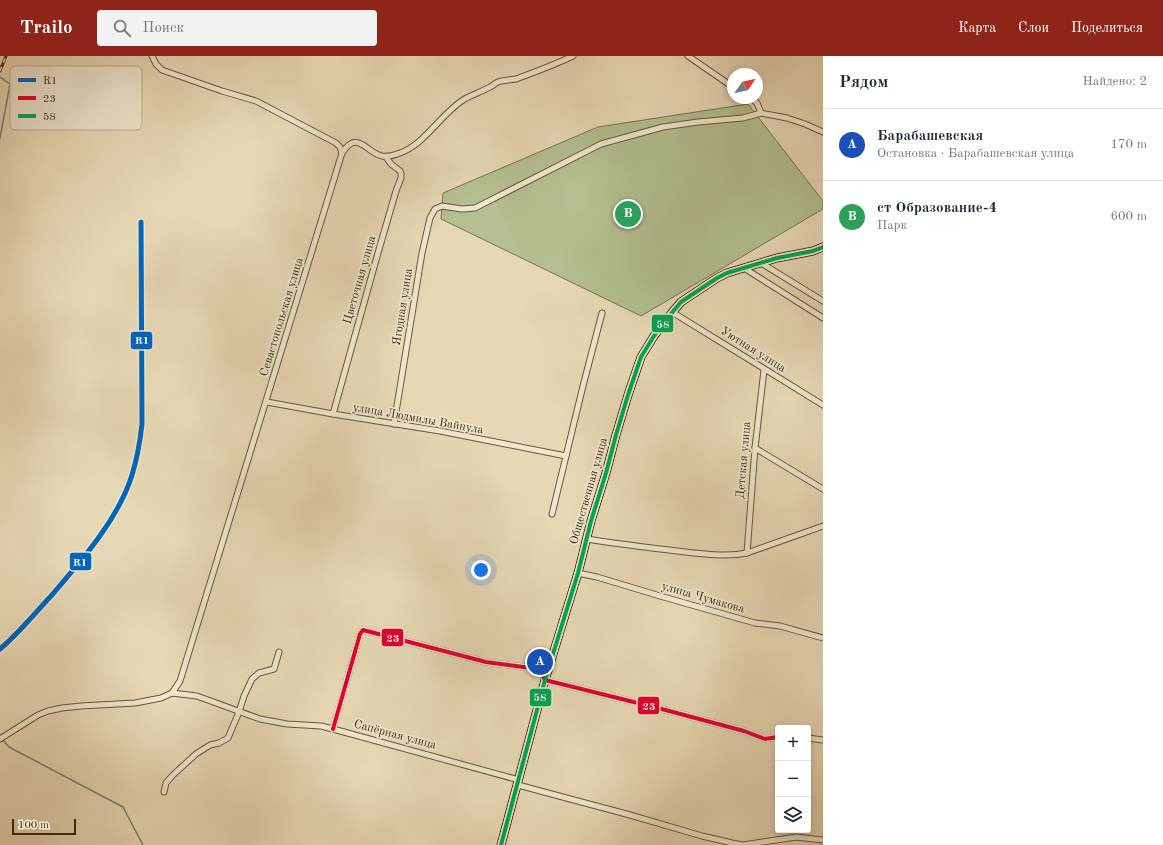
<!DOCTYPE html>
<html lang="ru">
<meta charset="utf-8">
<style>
:root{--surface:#fff;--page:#f2f2f3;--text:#1f2937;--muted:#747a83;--line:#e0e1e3;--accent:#8f2418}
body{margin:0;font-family:"Old Standard TT",serif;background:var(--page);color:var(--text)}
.controls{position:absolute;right:12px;bottom:12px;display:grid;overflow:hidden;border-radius:4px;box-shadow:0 2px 6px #0003}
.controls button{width:36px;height:36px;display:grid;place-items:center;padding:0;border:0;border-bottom:1px solid var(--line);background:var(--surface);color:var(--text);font:20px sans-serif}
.compass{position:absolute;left:727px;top:12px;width:36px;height:36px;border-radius:50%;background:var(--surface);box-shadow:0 2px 6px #0003;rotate:56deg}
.scale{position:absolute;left:12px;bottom:10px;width:64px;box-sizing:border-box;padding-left:4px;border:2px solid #422a0c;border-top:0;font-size:11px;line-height:14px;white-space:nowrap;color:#422a0c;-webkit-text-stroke:3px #efe6cf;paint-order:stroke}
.you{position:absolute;left:481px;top:514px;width:14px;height:14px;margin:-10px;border:3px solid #fff;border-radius:50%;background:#1a73e8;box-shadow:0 0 0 6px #1a73e833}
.badge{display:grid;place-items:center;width:26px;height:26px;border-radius:50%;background:var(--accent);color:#fff;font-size:13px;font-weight:700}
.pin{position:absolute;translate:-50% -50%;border:2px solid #fff;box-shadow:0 1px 4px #0006}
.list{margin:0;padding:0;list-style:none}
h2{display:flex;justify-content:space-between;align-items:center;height:52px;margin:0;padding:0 16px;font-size:17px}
h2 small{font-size:13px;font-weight:400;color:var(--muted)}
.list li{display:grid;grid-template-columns:26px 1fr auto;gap:12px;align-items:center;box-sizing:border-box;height:72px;padding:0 16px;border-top:1px solid var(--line)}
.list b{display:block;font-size:15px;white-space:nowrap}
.list p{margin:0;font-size:13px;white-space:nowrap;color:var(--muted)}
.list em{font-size:13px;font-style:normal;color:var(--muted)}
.icon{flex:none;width:22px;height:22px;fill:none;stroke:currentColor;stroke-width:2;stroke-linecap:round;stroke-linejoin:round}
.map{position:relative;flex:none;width:823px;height:789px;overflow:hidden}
header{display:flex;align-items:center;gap:24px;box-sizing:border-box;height:56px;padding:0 20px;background:var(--accent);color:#fff}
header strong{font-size:19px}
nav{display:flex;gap:22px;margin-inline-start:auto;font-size:14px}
.search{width:280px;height:36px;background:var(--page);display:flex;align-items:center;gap:10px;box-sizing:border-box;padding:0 14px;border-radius:4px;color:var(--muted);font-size:15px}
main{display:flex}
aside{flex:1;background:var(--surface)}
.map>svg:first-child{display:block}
</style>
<header>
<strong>Trailo</strong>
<div class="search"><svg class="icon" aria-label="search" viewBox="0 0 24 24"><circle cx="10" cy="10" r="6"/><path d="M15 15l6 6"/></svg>Поиск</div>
<nav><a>Карта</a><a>Слои</a><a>Поделиться</a></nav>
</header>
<main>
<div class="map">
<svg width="823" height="789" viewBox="0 0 823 789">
<rect width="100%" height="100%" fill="#e7d8b5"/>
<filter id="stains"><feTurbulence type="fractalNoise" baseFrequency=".005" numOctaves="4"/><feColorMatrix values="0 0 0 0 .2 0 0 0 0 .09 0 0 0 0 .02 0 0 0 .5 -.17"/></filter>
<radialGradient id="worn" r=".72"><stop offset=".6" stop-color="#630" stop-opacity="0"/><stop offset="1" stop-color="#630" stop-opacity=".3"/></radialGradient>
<!-- green -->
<polygon fill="#b3bf90" stroke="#7a744e" points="748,48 823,145 823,153 641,260 441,163 443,137 598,71"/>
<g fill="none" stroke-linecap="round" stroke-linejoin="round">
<!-- stream -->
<g stroke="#767f72" stroke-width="1.5">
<polyline points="0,21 10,28 0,82"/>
<polyline points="2,683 9,691 123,751 143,789"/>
</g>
<defs>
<g id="street">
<polyline points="152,0 156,8 162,14 222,35 256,45 336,87 340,91 342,97 180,625 172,637"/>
<polyline points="688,0 733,31"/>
<polyline points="751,42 757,47 761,57"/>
<path d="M 342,97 C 358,73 365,96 382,100 C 388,101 395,99 400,97 C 425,88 440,59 463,44 C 471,39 481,36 490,31 C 493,30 495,27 498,26 C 504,24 510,24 516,23 C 535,16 554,9 573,0"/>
<polyline points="761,207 823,245"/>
<polyline points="744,212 823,262"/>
<polyline points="672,256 823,349"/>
<polyline points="267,346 333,358 440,375 566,400"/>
<polyline points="333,358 378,197 396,135 401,122 401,117 400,115 391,108 386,101"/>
<polyline points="394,368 422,197 430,162 435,153 442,150 462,153 475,152 601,88 663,71 698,66 743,62 761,57 787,62 805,68 823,76"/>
<polyline points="755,392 823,433"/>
<polyline points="552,458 583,330 602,257"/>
<path d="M 586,483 C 619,488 652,492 685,496 C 705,498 727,501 747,497 L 823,470"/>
<polyline points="747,497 755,392 764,314"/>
<polyline points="578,517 597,521 660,540 755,567 780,570 823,582"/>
<polyline points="333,673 360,578 363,574 486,606 531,612 541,616 545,624 658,652 744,675 765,683 778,681"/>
<polyline points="808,682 823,684"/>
<polyline points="0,683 38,659 48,655 62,652 81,650 135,647 161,642 172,637 197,640 260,663 287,668 321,670 333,673 519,724"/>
<polyline points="518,729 630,759 702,780 732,787 743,789 796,781 823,784"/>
<polyline points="164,736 166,727 173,719 196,698 210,689 219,687 228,682 239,656 244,640 252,623 259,617 274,613 279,596"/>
</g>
<polyline id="secondary" points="501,789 545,624 578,517 591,465 606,417 616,379 628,339 641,301 654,280 665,265 681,246 717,222 727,217 777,202 813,195 823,191"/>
</defs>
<!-- street casing -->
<use href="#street" stroke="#6b5636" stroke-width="7"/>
<!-- secondary casing -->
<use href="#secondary" stroke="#422a0c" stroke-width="9"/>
<!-- street -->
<use href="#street" stroke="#efe6cf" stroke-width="5"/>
<!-- secondary -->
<use href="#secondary" stroke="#efe6cf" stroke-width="7"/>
<defs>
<g id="rail">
<polyline points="0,15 6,0"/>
<path d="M 0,593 C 19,577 34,558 51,540 C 81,505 118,464 132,419 C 137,403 140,386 142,368 L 141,166"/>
</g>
</defs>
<!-- rail casing -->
<use href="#rail" stroke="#422a0c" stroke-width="3"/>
<!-- rail -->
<use href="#rail" stroke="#efe6cf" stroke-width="1.5" stroke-dasharray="4.5" stroke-linecap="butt"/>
<defs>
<polyline id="bus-1" points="333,673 360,578 363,574 486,606 531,612 541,616 545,624 658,652 744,675 765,683 778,681"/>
<polyline id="bus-2" points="501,789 545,624 578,517 591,465 606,417 616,379 628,339 641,301 654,280 665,265 681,246 717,222 727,217 777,202 813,195 823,191"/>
</defs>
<!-- bus-1 casing -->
<use href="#bus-1" stroke="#efe6cf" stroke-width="7"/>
<!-- bus-2 casing -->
<use href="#bus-2" stroke="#efe6cf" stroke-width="7"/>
<!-- bus-1 -->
<use href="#bus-1" stroke="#e4002b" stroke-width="4"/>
<!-- bus-2 -->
<use href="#bus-2" stroke="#00a651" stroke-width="4"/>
<defs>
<path id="rail-1" d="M 0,593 C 19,577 34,558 51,540 C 81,505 118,464 132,419 C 137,403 140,386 142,368 L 141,166"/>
</defs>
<!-- rail-1 casing -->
<use href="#rail-1" stroke="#efe6cf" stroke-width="8"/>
<!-- rail-1 -->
<use href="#rail-1" stroke="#0065bd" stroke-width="5"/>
</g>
<g text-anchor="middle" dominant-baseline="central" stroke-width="3.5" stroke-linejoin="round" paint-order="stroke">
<!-- street labels -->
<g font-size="12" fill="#422a0c" stroke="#efe6cf">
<text transform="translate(360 224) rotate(-74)">Цветочная улица</text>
<text transform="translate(403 251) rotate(-81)">Ягодная улица</text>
<text transform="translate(282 261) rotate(-73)">Севастопольская улица</text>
<text transform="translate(753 294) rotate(32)">Уютная улица</text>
<text transform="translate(418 363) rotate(10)">улица Людмилы Вайнула</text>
<text transform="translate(744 404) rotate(-85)">Детская улица</text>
<text transform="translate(589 435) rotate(-74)">Общественная улица</text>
<text transform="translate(703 542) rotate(16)">улица Чумакова</text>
<text transform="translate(395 679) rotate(15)">Сапёрная улица</text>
</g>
</g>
<!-- legend -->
<rect x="10" y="10" width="132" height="64" rx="6" fill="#efe6cf" stroke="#bbae94" stroke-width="1"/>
<rect x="18" y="22" width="18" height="4" fill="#0065bd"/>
<rect x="18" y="40" width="18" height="4" fill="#e4002b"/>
<rect x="18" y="58" width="18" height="4" fill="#00a651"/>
<g font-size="11" fill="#422a0c">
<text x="43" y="28">R1</text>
<text x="43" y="46">23</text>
<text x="43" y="64">58</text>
</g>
<g stroke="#efe6cf" stroke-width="1.5">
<rect x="651" y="258" width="23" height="19" rx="4" fill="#00a651"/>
<rect x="130" y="275" width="23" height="19" rx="4" fill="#0065bd"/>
<rect x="69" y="496" width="23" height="19" rx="4" fill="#0065bd"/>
<rect x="381" y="572" width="23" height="19" rx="4" fill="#e4002b"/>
<rect x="529" y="632" width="23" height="19" rx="4" fill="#00a651"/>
<rect x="637" y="640" width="23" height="19" rx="4" fill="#e4002b"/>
</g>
<g font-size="11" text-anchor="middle" font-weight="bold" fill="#fff">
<text x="663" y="272">58</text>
<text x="142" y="288">R1</text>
<text x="80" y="510">R1</text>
<text x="393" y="586">23</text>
<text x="540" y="645">58</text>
<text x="649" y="654">23</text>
</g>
<rect width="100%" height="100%" filter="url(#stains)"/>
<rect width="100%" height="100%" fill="url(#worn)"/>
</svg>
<div class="controls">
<button>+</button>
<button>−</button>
<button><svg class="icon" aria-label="layers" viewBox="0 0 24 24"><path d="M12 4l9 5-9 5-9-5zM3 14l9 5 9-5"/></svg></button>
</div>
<svg class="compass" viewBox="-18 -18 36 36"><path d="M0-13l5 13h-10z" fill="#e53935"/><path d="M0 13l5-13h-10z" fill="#747a83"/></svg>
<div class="scale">100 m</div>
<div class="you"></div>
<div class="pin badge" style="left:540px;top:606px;background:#1a4fb4">A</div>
<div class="pin badge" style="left:628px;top:158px;background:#2e9e5b">B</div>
</div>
<aside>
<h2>Рядом<small>Найдено: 2</small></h2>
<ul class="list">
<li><span class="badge" style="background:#1a4fb4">A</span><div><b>Барабашевская</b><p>Остановка · Барабашевская улица</p></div><em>170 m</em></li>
<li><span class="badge" style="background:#2e9e5b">B</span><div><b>ст Образование-4</b><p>Парк</p></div><em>600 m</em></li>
</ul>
</aside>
</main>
